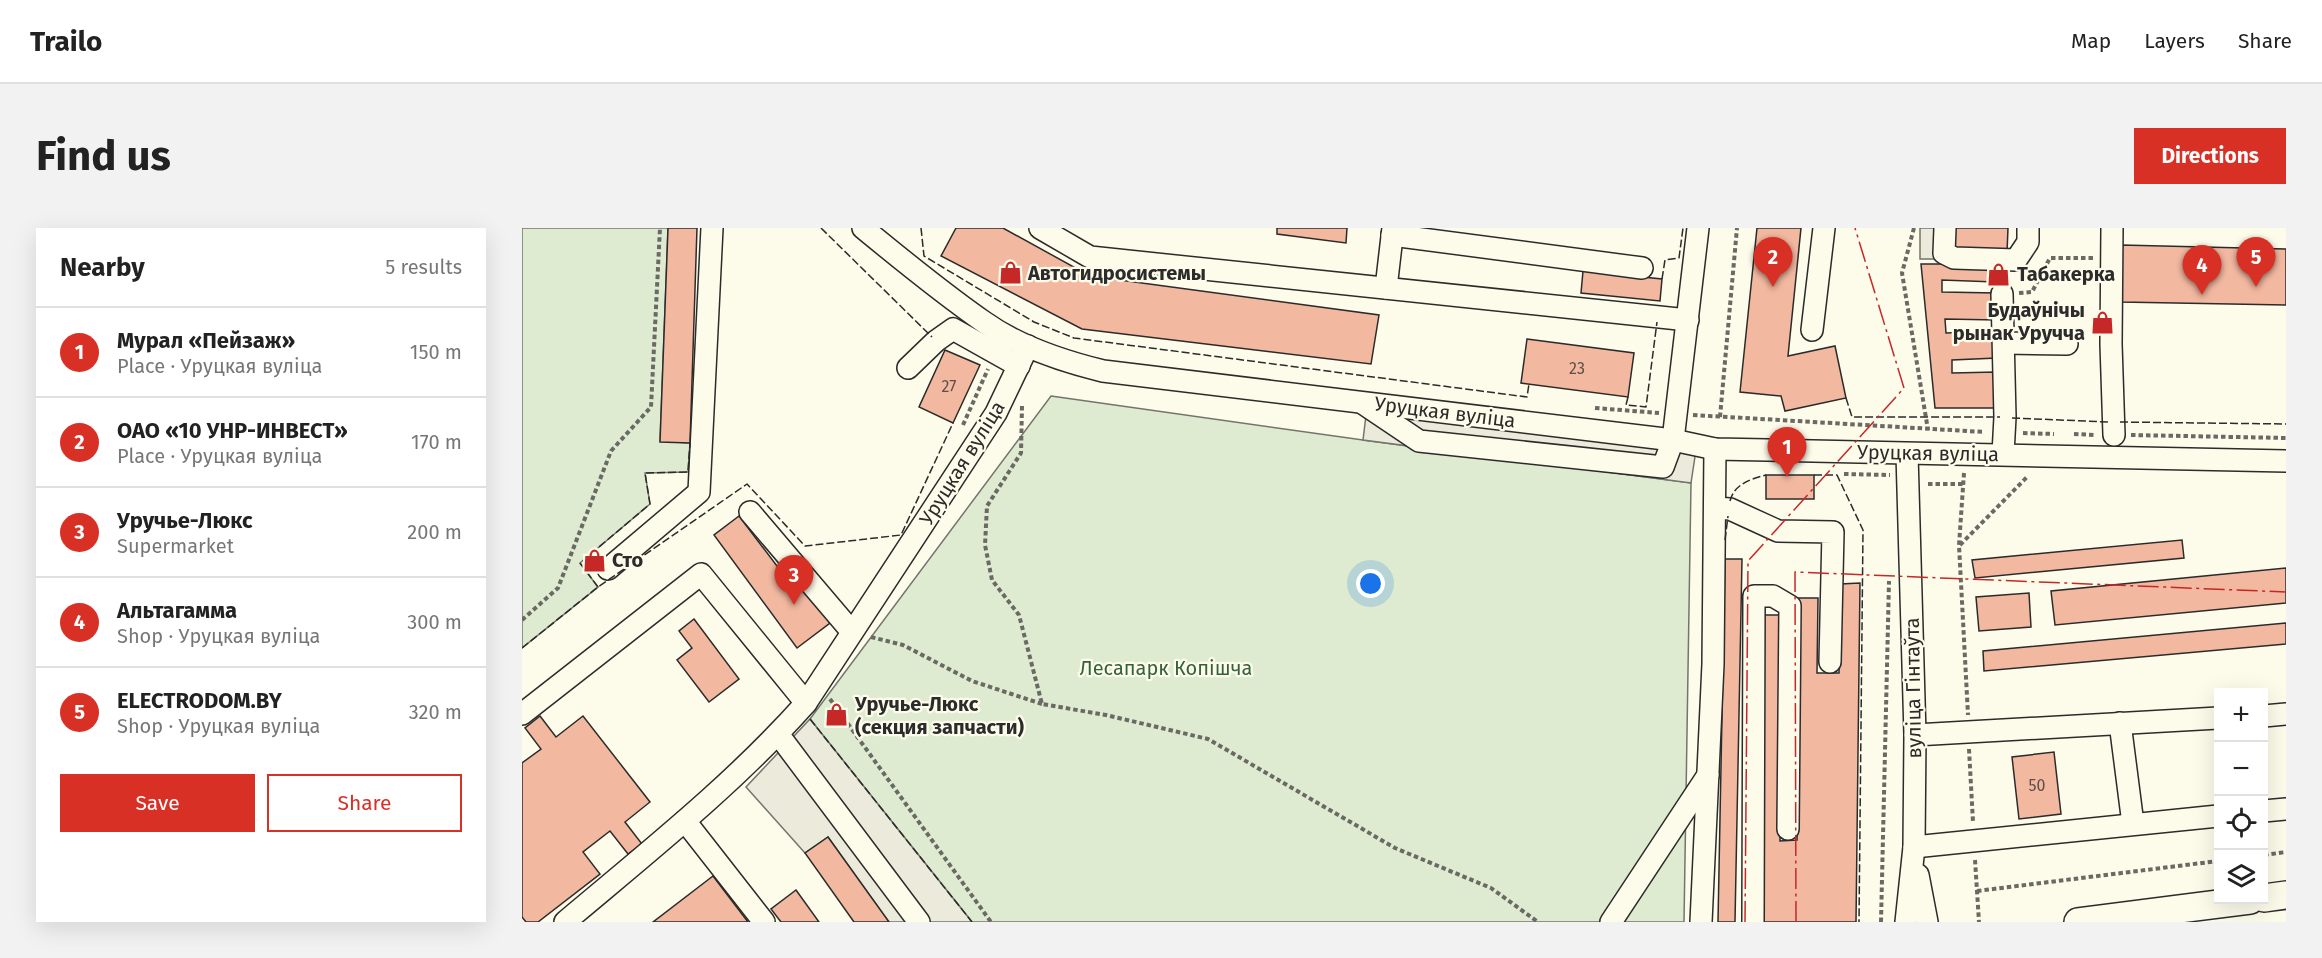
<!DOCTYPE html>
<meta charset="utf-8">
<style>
:root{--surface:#fff;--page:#f2f2f2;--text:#222;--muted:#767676;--line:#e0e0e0;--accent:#d93025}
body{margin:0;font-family:"Fira Sans",sans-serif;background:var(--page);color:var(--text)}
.controls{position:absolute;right:18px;bottom:18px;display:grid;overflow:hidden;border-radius:0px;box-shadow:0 6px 24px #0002}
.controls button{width:54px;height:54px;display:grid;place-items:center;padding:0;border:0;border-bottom:2px solid var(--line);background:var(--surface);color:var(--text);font:30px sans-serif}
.you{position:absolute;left:849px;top:356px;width:21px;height:21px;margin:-15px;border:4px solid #fff;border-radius:50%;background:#1a73e8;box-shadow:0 0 0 9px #1a73e833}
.badge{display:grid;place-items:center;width:39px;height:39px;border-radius:50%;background:var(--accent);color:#fff;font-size:20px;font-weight:700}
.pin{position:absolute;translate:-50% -50px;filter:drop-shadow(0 2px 3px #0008)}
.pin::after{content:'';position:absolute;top:32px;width:21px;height:18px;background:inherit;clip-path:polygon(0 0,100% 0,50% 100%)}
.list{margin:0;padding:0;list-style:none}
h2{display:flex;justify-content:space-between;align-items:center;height:78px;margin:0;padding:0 24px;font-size:26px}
h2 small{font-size:20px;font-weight:400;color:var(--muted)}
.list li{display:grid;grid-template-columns:39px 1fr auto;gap:18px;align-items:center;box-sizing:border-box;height:90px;padding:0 24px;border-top:2px solid var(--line)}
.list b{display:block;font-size:22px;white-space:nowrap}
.list p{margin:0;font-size:20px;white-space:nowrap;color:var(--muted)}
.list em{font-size:20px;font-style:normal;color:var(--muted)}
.actions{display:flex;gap:12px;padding:18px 24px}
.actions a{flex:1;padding:14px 0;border:2px solid var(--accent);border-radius:0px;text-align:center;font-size:21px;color:var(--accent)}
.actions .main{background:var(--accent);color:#fff}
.icon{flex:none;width:33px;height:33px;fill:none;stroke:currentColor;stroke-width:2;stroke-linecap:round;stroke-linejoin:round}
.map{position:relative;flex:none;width:1764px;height:694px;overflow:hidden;border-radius:0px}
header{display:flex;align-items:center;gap:36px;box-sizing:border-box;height:84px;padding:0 30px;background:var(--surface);border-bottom:2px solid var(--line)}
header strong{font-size:28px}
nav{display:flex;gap:33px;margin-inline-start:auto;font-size:21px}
.intro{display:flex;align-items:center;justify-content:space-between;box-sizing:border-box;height:144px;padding:0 36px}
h1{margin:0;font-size:42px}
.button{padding:15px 27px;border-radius:0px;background:var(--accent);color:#fff;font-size:21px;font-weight:700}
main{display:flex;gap:36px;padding:0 36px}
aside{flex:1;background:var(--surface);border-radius:0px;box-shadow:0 6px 24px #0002}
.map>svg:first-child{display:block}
</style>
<header>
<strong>Trailo</strong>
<nav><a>Map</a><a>Layers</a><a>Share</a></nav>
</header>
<div class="intro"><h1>Find us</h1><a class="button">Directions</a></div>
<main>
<aside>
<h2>Nearby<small>5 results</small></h2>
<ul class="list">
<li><span class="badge">1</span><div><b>Мурал «Пейзаж»</b><p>Place · Уруцкая вуліца</p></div><em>150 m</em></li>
<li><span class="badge">2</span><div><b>ОАО «10 УНР-ИНВЕСТ»</b><p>Place · Уруцкая вуліца</p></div><em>170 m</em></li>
<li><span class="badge">3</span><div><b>Уручье-Люкс</b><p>Supermarket</p></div><em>200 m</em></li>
<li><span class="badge">4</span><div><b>Альтагамма</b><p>Shop · Уруцкая вуліца</p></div><em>300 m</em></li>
<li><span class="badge">5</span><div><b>ELECTRODOM.BY</b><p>Shop · Уруцкая вуліца</p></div><em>320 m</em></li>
</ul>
<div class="actions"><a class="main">Save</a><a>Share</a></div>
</aside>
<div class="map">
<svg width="1764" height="694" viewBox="0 0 1764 694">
<rect width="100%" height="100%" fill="#fdfbea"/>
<!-- green -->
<g fill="#deebd1" stroke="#74746e" stroke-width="1.5">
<polygon points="0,0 146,0 138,213 168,215 166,244 123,245 128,276 58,335 76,359 0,420"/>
<polygon points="529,168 841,212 1169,255 1162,694 450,694 288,491"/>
</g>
<!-- parking -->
<g fill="#eceadb" stroke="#74746e" stroke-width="1.5">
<rect x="1398" y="0" width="25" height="31"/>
<polygon points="845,179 1174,222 1169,255 841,212"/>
<polygon points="288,491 450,694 367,694 306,609 283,625 224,559"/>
</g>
<!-- building -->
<g fill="#f2b8a0" stroke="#2b2b2b" stroke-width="1.5">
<polygon points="146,0 175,0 168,215 138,214"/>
<polygon points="434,0 481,0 568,48 857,87 849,136 560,101 419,28"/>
<polygon points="755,0 825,0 824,15 755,6"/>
<polygon points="1235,0 1279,0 1266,128 1313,118 1324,170 1263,183 1259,168 1218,164"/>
<polygon points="1428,0 1486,0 1485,25 1427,22"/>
<polygon points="1599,17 1764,21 1764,77 1598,74"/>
<polygon points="1399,36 1472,36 1473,54 1420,52 1420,64 1474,65 1475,92 1423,91 1424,105 1474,103 1475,130 1430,132 1430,145 1474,144 1475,180 1413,180"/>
<polygon points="1061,43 1140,51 1138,73 1059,65"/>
<polygon points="1005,111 1112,125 1106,169 999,155"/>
<polygon points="423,122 458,137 431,195 397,179"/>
<rect x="1244" y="247" width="48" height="24"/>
<polygon points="217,288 261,346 267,341 308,395 275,420 192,307"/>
<polygon points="1660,312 1662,330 1453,350 1450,332"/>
<polygon points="1203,331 1220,331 1213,694 1196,694"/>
<polygon points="1764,340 1764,375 1533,397 1529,363"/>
<polygon points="1338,355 1334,694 1238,694 1240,387 1259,387 1258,613 1275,612 1276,370 1296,370 1295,445 1317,445 1318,356"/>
<polygon points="1507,365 1509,399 1457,403 1454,369"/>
<polygon points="172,391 217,451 187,474 155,432 170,420 157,403"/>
<polygon points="1764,395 1764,416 1462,443 1461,423"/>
<polygon points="18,488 34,509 61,488 128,574 103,594 120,616 106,626 88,603 61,624 78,646 16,694 4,694 0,689 0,535 19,521 3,500"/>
<polygon points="1532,524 1539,586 1497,591 1490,529"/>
<polygon points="306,609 367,694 332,694 283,625"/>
<polygon points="191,648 226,694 131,694"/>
<polygon points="274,662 297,694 259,694 249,681"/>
</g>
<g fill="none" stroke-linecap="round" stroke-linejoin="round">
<defs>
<g id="minor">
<path d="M 341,0 C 380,32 420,65 462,94 C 497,119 540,133 581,143 L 1151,212 L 1193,221 L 1764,233"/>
<polyline points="518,0 568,29 1166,92"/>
<polyline points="1423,0 1422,25 1432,30 1494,32 1506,14 1506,0"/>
<polyline points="1590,0 1589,116 1592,207"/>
<polyline points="870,7 1120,40"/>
<polyline points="864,60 871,0"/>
<polyline points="1480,66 1483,189 1481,226"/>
<polyline points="1290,102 1302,0"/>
<polyline points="1482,115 1545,116"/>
<polyline points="386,140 414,113 431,101 497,138"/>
<polyline points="842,176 897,213 1141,239 1151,212 1176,0"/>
<polyline points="1193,280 1208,281 1256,303 1311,304 1308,434"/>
<polyline points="228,284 330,404"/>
<polyline points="86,341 177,264 190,0"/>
<polyline points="0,486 179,346 284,475"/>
<polyline points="1742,488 1764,486"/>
<polyline points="1598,495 1611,596"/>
<polyline points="256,506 397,694"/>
<polyline points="1393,507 1696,490"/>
<polyline points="1742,583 1764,581"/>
<polyline points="163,593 242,694"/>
<polyline points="1392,619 1696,588"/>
<polyline points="1396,647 1405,694"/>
<path d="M 43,694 C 126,624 212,556 284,475 L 474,185 L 506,118"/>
<polyline points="1089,694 1186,547"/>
<polyline points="1179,694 1191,436 1193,221"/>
<polyline points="1231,694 1232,368 1251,368 1268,378 1266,601"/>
<polyline points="1384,694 1392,619 1393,507 1385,226"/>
</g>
<g id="major">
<polyline points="1742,670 1764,667"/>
<polyline points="1556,694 1728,672"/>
</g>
</defs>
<!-- minor casing -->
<use href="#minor" stroke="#2b2b2b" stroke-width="24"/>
<!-- major casing -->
<use href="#major" stroke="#2b2b2b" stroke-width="30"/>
<!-- path -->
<g stroke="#6a6964" stroke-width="4" stroke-dasharray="4.5 3" stroke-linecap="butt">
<polyline points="1392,0 1380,45 1406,202"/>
<polyline points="1497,65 1510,64 1528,30 1571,30"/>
<polyline points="500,178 499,225 465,278 463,317 470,352 497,387 520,476 584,487 686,511 873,620 969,660 1016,694"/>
<polyline points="1073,180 1137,185"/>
<polyline points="1171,187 1463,204"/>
<polyline points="1198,189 1215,0"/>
<polyline points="441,197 466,141"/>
<polyline points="1501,205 1532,206"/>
<polyline points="1552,206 1574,207"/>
<polyline points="1609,207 1764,210"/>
<polyline points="1442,245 1437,317 1446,487"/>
<polyline points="1322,246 1368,247"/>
<polyline points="1406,256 1441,256"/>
<polyline points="1438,317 1506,248"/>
<polyline points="0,392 36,360 89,223 129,179 138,0"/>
<polyline points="349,409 381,417 450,453 520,476"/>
<polyline points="308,471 469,694"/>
<polyline points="1447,521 1451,594"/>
<polyline points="1742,627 1764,624"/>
<polyline points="1453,632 1457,694"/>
<polyline points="1455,663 1696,633"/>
<polyline points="1359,694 1367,353"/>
</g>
<!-- minor -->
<use href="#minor" stroke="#fdfbea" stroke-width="21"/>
<!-- major -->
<use href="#major" stroke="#fdfbea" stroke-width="27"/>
<!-- fence -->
<g stroke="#2b2b2b" stroke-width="1.5" stroke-dasharray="8 3" stroke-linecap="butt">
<polyline points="299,0 410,109"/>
<polyline points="399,0 402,28 512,94 552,110 1005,169 1007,156"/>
<polyline points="1140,51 1143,32 1157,30 1161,0"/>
<polyline points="1106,169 1104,177 1124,179 1135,94"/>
<polyline points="1324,170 1330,189 1478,189"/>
<polyline points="1490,190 1586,194"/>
<polyline points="1598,194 1764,196"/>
<polyline points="1292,247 1315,247 1341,302 1337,694"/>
<path d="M 1208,273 C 1212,256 1229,251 1244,247"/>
<polyline points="1203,312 1206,288"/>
<polyline points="76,359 58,335 128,276 123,245 166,244 168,215"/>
<polyline points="0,420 76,359 225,256 283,318 379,307 431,195"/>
<polyline points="288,491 450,694"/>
</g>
<!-- power -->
<g stroke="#c62828" stroke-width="1.5" stroke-dasharray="21 4.5 3 4.5" stroke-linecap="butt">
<polyline points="1223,694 1226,333 1382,160 1333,0"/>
<polyline points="1274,694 1273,344 1764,364"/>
</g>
</g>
<!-- icons -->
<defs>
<symbol id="shop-bare" viewBox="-9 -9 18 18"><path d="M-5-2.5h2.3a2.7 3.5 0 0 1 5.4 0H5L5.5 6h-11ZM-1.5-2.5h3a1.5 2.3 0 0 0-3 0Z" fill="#c62828" stroke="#fdfbea" stroke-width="2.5" paint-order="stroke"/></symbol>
</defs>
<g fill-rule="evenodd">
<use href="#shop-bare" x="472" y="28" width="33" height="33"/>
<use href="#shop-bare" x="1460" y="30" width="33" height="33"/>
<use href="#shop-bare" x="1564" y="78" width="33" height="33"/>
<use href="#shop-bare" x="56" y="316" width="33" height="33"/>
<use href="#shop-bare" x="298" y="470" width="33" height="33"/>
</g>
<g text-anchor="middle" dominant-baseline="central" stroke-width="4.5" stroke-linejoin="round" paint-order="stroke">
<!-- number labels -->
<g font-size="16" fill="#5d4e48">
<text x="1055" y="140">23</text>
<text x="427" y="158">27</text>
<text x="1515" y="557">50</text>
</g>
<!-- poi labels -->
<g font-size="20" font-weight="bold" fill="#2b2b2b" stroke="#fdfbea" text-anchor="start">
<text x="506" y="45">Автогидросистемы</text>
<text x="1495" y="46">Табакерка</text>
<text x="1563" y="82" text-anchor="end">Будаўнічы<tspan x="1563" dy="23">рынак Уручча</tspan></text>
<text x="90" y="332">Сто</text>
<text x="333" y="476">Уручье-Люкс<tspan x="333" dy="23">(секция запчасти)</tspan></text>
</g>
<!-- street labels -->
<g font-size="20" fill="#2b2b2b" stroke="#fdfbea">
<text transform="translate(923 184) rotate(7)">Уруцкая вуліца</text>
<text transform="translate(1406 225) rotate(1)">Уруцкая вуліца</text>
<text transform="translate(440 235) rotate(-58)">Уруцкая вуліца</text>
<text transform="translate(1391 460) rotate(-91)">вуліца Гінтаўта</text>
</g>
<!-- park labels -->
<g font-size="20" fill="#34623c" stroke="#fdfbea">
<text x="644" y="440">Лесапарк Копішча</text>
</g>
</g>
</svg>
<div class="controls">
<button>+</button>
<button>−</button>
<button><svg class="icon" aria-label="locate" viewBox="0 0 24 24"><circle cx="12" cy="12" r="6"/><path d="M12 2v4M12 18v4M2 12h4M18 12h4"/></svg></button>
<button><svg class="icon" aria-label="layers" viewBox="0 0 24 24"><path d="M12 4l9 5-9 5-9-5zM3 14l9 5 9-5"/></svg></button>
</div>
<div class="you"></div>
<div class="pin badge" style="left:1265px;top:249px">1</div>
<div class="pin badge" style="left:1251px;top:59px">2</div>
<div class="pin badge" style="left:272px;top:377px">3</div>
<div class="pin badge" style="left:1680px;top:67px">4</div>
<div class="pin badge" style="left:1734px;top:59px">5</div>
</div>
</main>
